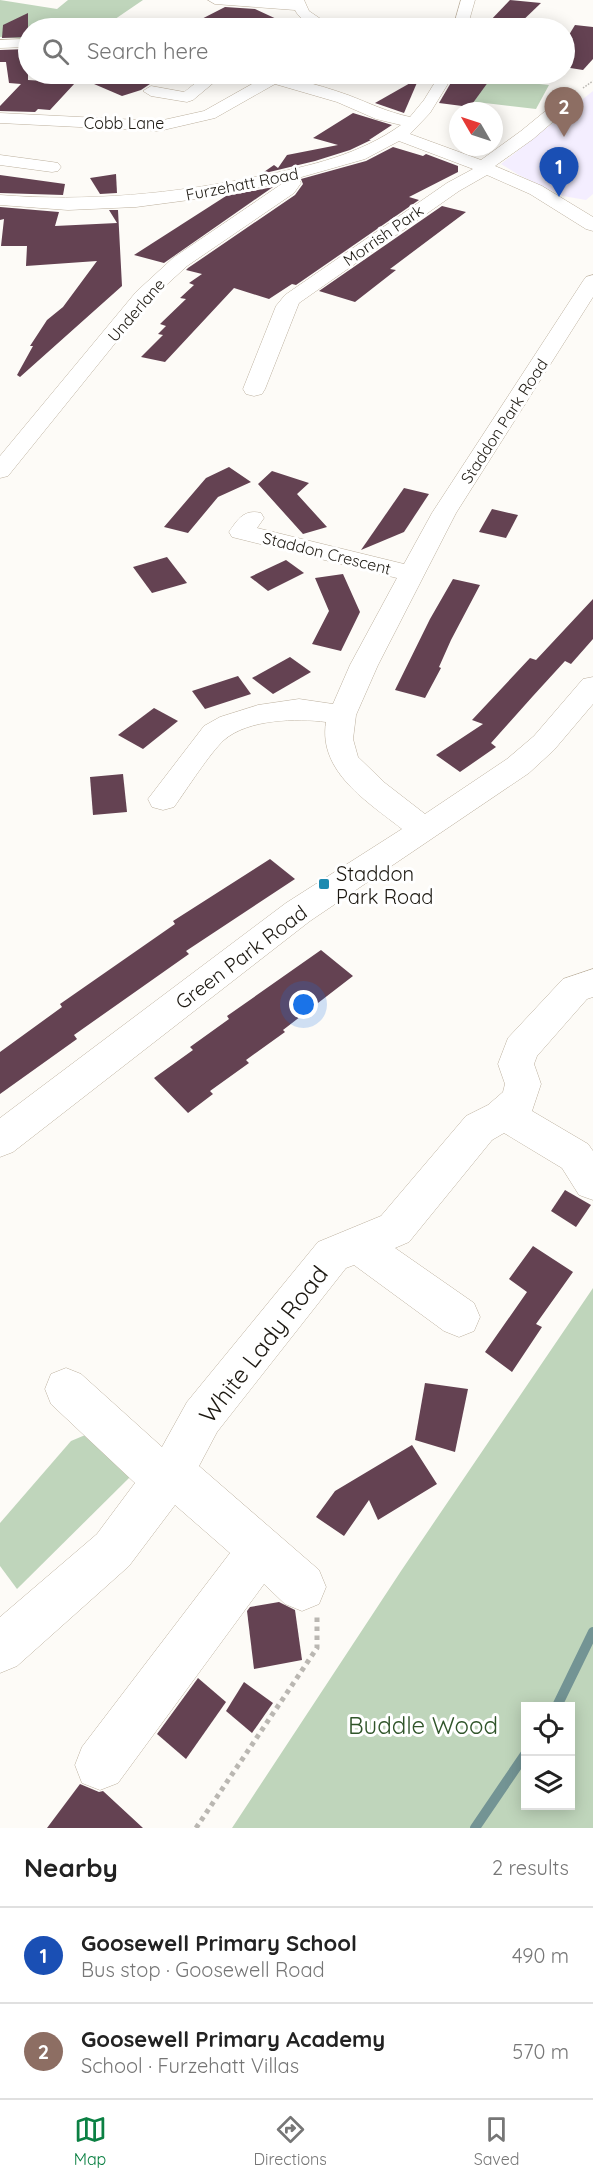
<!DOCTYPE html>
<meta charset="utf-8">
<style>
:root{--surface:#fff;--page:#f2f2f2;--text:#222;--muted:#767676;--line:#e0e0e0;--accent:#0b8043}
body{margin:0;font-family:Quicksand,sans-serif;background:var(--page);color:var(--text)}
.controls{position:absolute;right:18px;bottom:18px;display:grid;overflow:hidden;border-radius:0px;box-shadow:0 3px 15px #0003}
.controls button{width:54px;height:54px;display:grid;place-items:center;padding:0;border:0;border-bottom:2px solid var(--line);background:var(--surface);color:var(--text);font:30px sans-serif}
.compass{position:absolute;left:449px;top:102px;width:54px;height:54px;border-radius:50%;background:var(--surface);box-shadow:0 3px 15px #0003;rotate:309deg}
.you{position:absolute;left:304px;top:1005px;width:21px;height:21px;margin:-15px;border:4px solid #fff;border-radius:50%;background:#1a73e8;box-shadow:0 0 0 9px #1a73e833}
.badge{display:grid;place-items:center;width:39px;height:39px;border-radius:50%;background:var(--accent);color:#fff;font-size:20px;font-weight:700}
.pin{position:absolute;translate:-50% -50px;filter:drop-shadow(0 2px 3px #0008)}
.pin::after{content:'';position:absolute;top:32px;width:21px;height:18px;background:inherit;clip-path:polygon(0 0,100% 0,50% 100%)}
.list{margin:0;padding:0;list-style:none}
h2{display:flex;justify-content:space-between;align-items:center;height:78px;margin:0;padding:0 24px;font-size:26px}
h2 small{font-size:20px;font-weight:400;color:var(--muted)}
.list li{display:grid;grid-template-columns:39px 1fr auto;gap:18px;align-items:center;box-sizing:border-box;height:96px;padding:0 24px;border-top:2px solid var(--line)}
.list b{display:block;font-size:22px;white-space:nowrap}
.list p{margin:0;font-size:20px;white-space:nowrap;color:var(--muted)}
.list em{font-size:20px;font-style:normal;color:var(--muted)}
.icon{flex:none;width:33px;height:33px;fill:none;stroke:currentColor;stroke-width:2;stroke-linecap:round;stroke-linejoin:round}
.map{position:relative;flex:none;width:593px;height:1828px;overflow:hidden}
.search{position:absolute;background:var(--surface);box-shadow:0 3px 15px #0003;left:18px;right:18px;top:18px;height:66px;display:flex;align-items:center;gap:15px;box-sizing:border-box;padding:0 21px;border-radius:33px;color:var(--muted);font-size:22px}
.sheet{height:270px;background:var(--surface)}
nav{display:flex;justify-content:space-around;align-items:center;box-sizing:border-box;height:84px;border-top:2px solid var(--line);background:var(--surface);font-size:16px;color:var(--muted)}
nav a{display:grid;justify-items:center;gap:3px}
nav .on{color:var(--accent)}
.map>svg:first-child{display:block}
</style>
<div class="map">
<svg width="593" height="1828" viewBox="0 0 593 1828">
<rect width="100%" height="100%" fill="#fdfbf7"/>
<!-- education -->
<polygon fill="#f4eeff" points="593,91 593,194 586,200 563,196 519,175 501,164"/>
<!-- green -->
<g fill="#bfd5bb" fill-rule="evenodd">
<polygon points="0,0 57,9 68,0 143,0 102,28 28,28 28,39 0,37"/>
<polygon points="482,78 549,85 536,109 468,101"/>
<path d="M 593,1288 L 593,1828 L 232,1828 L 401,1571 ZM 526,1706 L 570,1706 L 570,1806 L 526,1806 Z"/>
<polygon points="90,1433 130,1477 17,1589 0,1566 0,1523 71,1441"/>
</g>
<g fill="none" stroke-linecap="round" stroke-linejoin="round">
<!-- stream -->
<g stroke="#739494" stroke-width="10">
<polyline points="557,1706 593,1632"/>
<polyline points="475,1828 526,1753"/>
</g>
</g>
<!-- building -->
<g fill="#644252">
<polygon points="510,0 541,3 516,27 488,23"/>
<polygon points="225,7 255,9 296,28 228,28 224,23 210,21 205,22 202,28 184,28"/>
<polygon points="28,13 28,37 2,38 3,25"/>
<polygon points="575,25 593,27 593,59 583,70 564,67 564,43"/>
<polygon points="28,49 28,80 75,83 50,110 38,109 35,112 0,111 0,106 21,84 9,83 6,62 0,62 0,50"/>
<polygon points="126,74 150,84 141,90 122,96 94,84"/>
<polygon points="456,74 494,74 470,107 439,103"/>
<polygon points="419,78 404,113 375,103"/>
<polygon points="353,113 392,125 369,140 371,140 350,150 315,161 261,174 274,165 278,168 287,155 338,145 313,138"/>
<polygon points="393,147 423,156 426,154 458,166 458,172 409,197 419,200 296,285 292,284 269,299 234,288 165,362 141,357 163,335 158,334 166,326 160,324 186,299 180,298 194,285 189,283 202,274 186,270 188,268 295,195 303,184 301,179 366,161"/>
<polygon points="116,174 117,193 100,194 90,178"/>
<polygon points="0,175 65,184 63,195 0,193"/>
<polygon points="273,187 164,263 134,255 226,196"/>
<polygon points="442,206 466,212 390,269 396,270 355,302 319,291"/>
<polygon points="0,207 59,212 55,226 117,223 109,210 118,210 122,286 20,377 17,375 33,346 30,346 47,320 63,307 97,261 26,266 27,246 1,246 4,219 0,220"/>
<polygon points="229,467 251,482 218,497 188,533 164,527 206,478"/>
<polygon points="272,471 309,483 297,494 327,527 303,534 258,484"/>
<polygon points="404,488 429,494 404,532 361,550"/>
<polygon points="492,509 518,515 506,538 479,532"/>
<polygon points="167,557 187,583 152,593 133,567"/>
<polygon points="286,560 304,573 268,591 250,577"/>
<polygon points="343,574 360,612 341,651 312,644 329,611 315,578"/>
<polygon points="453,579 480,585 451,640 439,667 441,668 425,698 395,690 430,619"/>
<polygon points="593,599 593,639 571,664 565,661 533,696 491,743 496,747 460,772 436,755 483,724 472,720 530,658 536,660"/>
<polygon points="290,657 311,672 273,694 252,678"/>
<polygon points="238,676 251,694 205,709 192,691"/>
<polygon points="154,708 178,721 143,749 118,735"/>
<polygon points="123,774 127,812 93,815 90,777"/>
<polygon points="270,859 295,879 186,951 189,954 74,1035 77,1039 0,1094 0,1052 62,1007 60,1004 175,924 173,921"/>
<polygon points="321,950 353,976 283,1030 285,1032 246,1060 249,1063 210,1091 213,1094 188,1113 154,1078 193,1050 190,1047 229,1019 227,1016"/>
<polygon points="565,1190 591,1205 576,1227 551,1211"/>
<polygon points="533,1246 573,1272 536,1324 542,1327 512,1372 485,1352 527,1292 509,1279"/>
<polygon points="425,1383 468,1389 455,1452 415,1440"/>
<polygon points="412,1445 437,1484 378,1520 369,1500 344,1536 316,1517 335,1491"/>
<polygon points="279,1602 295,1610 302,1660 254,1669 247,1611 250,1607"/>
<polygon points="198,1678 226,1702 186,1759 157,1734"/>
<polygon points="244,1682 273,1703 252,1733 226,1711"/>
<polygon points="80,1784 99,1792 103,1791 143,1828 47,1828"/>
</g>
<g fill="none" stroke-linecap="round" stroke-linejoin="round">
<defs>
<g id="minor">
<path d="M 208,0 L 304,0 L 309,11 L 334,28 C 319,29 302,24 295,10 L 215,4 Z"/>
<polygon points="461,0 475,0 467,28 453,28"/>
<polygon points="210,23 224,25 226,28 204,28 205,24"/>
<polygon points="28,39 28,47 0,48 0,40"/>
<polygon points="207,74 224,74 193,100 187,102 151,96 143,91 151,86 184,92"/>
<path d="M 245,74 C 280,74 314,83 348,95 C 369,103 387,112 410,117 L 424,100 L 440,74 L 454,74 L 430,113 L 410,134 L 481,160 L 521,131 L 565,95 L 577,95 L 579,98 L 577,101 L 533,139 L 495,166 L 542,186 L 593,217 L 593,231 L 586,229 L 530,194 L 487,175 L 459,191 L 299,303 L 265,389 L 262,394 L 254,396 L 246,394 L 243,389 L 276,306 L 285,295 L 447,183 L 473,169 L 399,141 L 365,159 L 298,178 L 301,183 L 294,193 L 187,266 L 150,300 L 8,476 L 0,478 L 0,456 L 136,292 L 173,258 L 283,183 L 204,198 L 136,207 L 68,210 L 0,205 L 0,195 C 88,202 173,194 260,176 C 310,166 359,155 401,125 L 376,119 L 337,102 L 275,84 L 215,118 L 159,131 L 0,123 L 0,113 L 159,121 L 204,111 L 259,80 L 247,77 Z"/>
<polygon points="0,155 52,162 58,163 61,167 58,171 52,172 0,165"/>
<path d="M 593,275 L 593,297 L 456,513 L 378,665 L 356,715 L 353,739 L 358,757 L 385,783 L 425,814 L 507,759 L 534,736 L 583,679 L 593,677 L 593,704 L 554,750 L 529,773 L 310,921 L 13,1152 L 0,1157 L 0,1118 L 286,903 L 402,829 C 368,802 318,772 326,722 C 297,718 248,719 224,740 C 209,754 187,789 174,807 L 163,810 L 152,807 L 148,799 L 204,726 L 220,717 L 258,705 L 299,699 L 333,704 L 350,665 L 397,578 L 232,537 L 229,532 C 238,519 244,509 261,513 L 264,518 L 257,528 L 404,564 L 432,513 L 583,281 L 586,277 Z"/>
<polygon points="593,969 593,997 587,999 537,1056 534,1064 541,1084 532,1111 588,1144 593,1151 593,1200 579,1195 562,1168 504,1133 492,1140 409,1242 395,1248 474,1303 480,1317 474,1331 459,1337 444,1331 354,1265 346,1268 217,1432 199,1466 319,1570 326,1587 319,1604 302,1611 285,1604 264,1584 118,1783 100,1790 82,1783 75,1765 82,1747 230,1553 175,1505 129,1566 17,1666 0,1673 0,1617 97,1534 135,1483 51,1404 45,1389 51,1374 66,1368 81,1374 162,1447 187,1402 318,1242 381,1216 466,1116 488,1105 503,1092 505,1084 498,1064 508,1038 563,979"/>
</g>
</defs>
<!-- minor casing -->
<use href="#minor" stroke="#bcb09e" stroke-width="1"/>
<!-- path-far1 -->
<polyline stroke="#bab7b2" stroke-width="1.5" stroke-dasharray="1.5 1.5" stroke-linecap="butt" points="583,88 593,81"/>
<!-- path -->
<polyline stroke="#bab7b2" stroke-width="5" stroke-dasharray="4.5 4.5" stroke-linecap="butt" points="196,1828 317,1648 317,1617"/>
<!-- minor -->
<use href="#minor" fill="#fff" fill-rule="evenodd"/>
</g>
<!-- markers -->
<rect fill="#1c8ab0" stroke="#fff" stroke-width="2" x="318" y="878" width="12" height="12" rx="3"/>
<g text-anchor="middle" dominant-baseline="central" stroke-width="6" stroke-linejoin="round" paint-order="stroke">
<!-- far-street labels -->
<g font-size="16" fill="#1d1912" stroke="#fff">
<text x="124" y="123">Cobb Lane</text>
<text transform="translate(242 184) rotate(-11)">Furzehatt Road</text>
<text transform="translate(383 235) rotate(-35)">Morrish Park</text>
<text transform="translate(136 310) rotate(-49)">Underlane</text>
<text transform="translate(504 421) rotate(-57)">Staddon Park Road</text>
<text transform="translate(327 553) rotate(14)">Staddon Crescent</text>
</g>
<!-- poi labels -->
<g font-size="20" fill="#1d1912" stroke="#fff" text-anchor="start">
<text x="336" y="873">Staddon<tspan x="336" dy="23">Park Road</tspan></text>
</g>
<!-- street labels -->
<g font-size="20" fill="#1d1912" stroke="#fff">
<text transform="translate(241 957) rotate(-37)">Green Park Road</text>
</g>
<!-- near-street labels -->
<g font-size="24" fill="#1d1912" stroke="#fff">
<text transform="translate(263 1344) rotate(-52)">White Lady Road</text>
</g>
<!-- near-park labels -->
<g font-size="24" fill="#30552a" stroke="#fff">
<text x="423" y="1725">Buddle Wood</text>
</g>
</g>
</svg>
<div class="controls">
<button><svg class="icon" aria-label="locate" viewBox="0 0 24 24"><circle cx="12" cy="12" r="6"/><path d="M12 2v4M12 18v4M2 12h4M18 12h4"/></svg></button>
<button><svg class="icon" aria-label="layers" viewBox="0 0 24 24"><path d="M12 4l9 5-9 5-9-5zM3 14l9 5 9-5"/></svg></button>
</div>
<svg class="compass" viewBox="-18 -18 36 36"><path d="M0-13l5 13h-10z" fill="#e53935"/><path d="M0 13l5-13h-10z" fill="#767676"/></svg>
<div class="you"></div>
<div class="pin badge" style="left:559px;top:197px;background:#1a4fb4">1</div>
<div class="pin badge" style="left:564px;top:137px;background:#8d6e63">2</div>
<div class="search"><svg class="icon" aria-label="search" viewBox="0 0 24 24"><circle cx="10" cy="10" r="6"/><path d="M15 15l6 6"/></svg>Search here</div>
</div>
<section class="sheet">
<h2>Nearby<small>2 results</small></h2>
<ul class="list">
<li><span class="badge" style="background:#1a4fb4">1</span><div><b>Goosewell Primary School</b><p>Bus stop · Goosewell Road</p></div><em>490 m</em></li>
<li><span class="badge" style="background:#8d6e63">2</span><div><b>Goosewell Primary Academy</b><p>School · Furzehatt Villas</p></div><em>570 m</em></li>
</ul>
</section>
<nav>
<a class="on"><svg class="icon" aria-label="map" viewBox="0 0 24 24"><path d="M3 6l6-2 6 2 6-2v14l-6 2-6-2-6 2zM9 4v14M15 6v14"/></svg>Map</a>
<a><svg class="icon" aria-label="directions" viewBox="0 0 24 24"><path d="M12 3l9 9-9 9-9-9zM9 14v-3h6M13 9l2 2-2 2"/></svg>Directions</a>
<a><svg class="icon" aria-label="saved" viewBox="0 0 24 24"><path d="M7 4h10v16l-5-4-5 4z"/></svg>Saved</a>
</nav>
